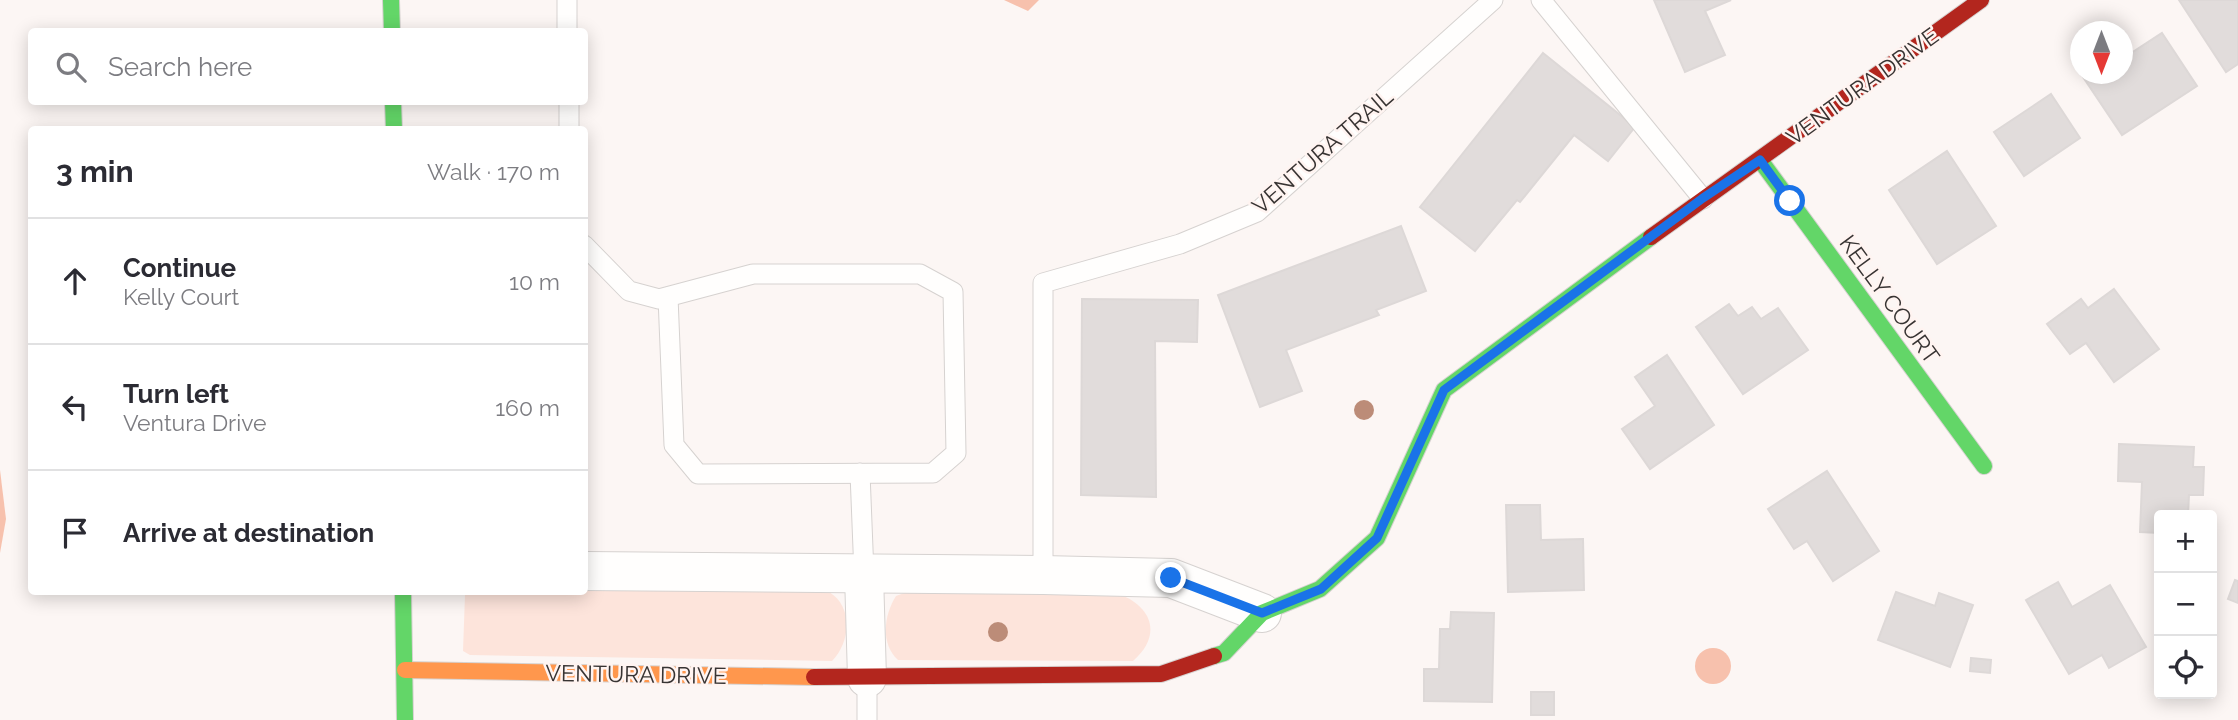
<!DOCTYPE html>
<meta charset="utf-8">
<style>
:root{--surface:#fff;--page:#f7f7f7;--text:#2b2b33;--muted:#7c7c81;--line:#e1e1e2}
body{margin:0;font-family:Raleway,sans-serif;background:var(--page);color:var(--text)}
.controls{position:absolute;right:21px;bottom:21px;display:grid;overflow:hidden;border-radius:7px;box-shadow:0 4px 18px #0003}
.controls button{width:63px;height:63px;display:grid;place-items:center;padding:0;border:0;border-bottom:2px solid var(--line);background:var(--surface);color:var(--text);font:35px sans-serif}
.compass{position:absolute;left:2070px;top:21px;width:63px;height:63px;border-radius:50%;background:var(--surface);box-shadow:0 4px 18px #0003;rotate:180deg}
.stop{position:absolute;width:21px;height:21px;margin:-16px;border:5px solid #1a73e8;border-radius:50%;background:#fff}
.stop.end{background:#1a73e8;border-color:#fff;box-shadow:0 2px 7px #0008}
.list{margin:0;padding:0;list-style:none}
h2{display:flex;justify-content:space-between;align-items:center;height:91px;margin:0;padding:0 28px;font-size:30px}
h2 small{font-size:23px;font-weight:400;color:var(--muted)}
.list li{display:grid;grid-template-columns:46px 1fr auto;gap:21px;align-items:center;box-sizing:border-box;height:126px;padding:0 28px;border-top:2px solid var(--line)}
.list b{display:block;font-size:26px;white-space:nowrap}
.list p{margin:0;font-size:23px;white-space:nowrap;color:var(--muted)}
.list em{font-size:23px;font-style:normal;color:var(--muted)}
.icon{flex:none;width:38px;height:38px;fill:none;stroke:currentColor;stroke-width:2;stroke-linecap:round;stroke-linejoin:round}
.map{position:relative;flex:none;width:2238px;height:720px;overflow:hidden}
.search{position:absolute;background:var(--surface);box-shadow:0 4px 18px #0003;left:28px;top:28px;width:560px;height:77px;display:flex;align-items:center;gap:18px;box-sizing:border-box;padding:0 24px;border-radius:7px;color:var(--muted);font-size:26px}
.panel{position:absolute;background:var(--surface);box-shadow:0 4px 18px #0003;left:28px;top:126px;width:560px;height:469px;border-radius:7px}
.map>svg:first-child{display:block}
</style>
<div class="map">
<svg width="2238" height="720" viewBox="0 0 2238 720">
<rect width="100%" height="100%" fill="#fcf6f4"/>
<!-- green -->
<g fill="#fde4db">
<path d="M 585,590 L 829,592 C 853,606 851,642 832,661 L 470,655 L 463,651 L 465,595 L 472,592 Z"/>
<path d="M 907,592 L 1119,594 C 1153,607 1162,636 1133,661 L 898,660 C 880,643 884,615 896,596 Z"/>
</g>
<!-- water -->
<g fill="#f7c1ad">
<polygon points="1004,0 1039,0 1028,11"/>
<polygon points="0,470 6,519 0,553"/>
<circle cx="1713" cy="666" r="18"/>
</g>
<!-- building -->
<g fill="#e1dcdb" stroke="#ddd8d7" stroke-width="2">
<polygon points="1654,0 1731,0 1705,11 1725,55 1685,72"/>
<polygon points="2179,0 2238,0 2238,64 2226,72"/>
<polygon points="2162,33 2197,86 2122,135 2081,74 2122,74 2122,59"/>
<polygon points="1543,53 1635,127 1608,161 1574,135 1520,202 1517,200 1475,251 1420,207"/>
<polygon points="2080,54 2080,73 2072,60"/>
<polygon points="2051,94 2080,138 2024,176 1994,132"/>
<polygon points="1947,151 1996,226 1937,264 1889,190"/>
<polygon points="1401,226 1426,291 1376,310 1379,315 1286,350 1302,391 1260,407 1218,295"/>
<polygon points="2114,289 2159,349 2114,382 2086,343 2070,354 2047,324 2081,299 2088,308"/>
<polygon points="1082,299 1198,300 1197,342 1155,341 1156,497 1081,495"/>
<polygon points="1729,304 1738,316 1752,307 1761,319 1778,308 1808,350 1743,394 1696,327"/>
<polygon points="1667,355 1714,425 1650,469 1622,429 1655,406 1635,377"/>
<polygon points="2119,444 2194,447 2193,467 2204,467 2203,495 2189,495 2188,515 2159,515 2159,533 2140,532 2142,482 2118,481"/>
<polygon points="1827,471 1879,551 1833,581 1807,541 1794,549 1768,509"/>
<polygon points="1506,505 1540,505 1541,540 1583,539 1584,590 1508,592"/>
<polygon points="2235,580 2238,581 2238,603 2228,599"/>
<polygon points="2058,582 2072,607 2110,585 2146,647 2109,668 2102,655 2069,674 2026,600"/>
<polygon points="1896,592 1935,606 1939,593 1973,605 1950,667 1878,640"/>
<polygon points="1451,612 1494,613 1492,702 1424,701 1424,669 1439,669 1440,629 1450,629"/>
<polygon points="1971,658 1991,660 1990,673 1970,671"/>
<rect x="1531" y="692" width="23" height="23"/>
</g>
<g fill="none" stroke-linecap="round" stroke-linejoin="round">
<defs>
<g id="lane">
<polyline points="567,0 567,32"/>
<polyline points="1541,0 1703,199"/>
<polyline points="569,102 569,130"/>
<polyline points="584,245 629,291 659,299 753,274 920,274 953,292 956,453 933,473 698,474 674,445 668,297"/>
<polyline points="860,473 864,574"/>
<polyline points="1043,575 1043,283 1180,244 1257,212 1493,0"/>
<polyline points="867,720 867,678"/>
</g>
<g id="street">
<polyline points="584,571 1043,575 1171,578 1262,613"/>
<polyline points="864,574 867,678"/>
</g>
<g id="fast">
<polyline points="391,0 392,32"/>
<polyline points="393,102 394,130"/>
<polyline points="1760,160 1984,466"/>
<polyline points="403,592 405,720"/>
<polyline points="1214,656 1224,653 1262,613 1320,589 1377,538 1444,390 1651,237"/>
</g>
<polyline id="slow" points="405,670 814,677"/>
<g id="jam">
<polyline points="1651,237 1981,0"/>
<polyline points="814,677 1161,674 1214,656"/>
</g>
</defs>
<!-- lane casing -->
<use href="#lane" stroke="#d6d2d0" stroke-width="21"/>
<!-- street casing -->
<use href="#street" stroke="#d6d2d0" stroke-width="40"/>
<!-- fast casing -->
<use href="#fast" stroke="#d6d2d0" stroke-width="18"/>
<!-- slow casing -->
<use href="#slow" stroke="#d6d2d0" stroke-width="18"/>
<!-- jam casing -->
<use href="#jam" stroke="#d6d2d0" stroke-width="18"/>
<!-- lane -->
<use href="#lane" stroke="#fffefd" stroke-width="19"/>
<!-- street -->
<use href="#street" stroke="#fffefd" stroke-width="38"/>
<!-- fast -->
<use href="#fast" stroke="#63d668" stroke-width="16"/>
<!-- slow -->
<use href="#slow" stroke="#ff974d" stroke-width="16"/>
<!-- jam -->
<use href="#jam" stroke="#b3261e" stroke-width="16"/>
</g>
<!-- trees -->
<g fill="#bc8c78">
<circle cx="1364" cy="410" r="10"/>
<circle cx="998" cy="632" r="10"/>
</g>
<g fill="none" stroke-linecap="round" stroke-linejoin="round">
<!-- route -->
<polyline stroke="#1a73e8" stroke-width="9" points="1171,578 1262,613 1321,589 1377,538 1444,390 1703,198 1760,160 1790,201"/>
</g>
<g text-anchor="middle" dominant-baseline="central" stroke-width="5" stroke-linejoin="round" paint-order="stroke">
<!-- street labels -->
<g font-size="23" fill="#383433" stroke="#fff4f1">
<text transform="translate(1862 86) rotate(-36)">VENTURA DRIVE</text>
<text transform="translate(1322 151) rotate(-41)">VENTURA TRAIL</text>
<text transform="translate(1890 299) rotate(54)">KELLY COURT</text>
<text transform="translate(636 674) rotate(1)">VENTURA DRIVE</text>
</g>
</g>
</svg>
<div class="controls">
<button>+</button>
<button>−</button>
<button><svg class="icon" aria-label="locate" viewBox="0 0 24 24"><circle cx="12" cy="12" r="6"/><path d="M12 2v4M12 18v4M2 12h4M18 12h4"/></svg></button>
</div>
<svg class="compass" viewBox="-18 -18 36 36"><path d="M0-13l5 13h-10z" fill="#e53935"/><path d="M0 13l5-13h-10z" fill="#7c7c81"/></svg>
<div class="stop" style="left:1790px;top:201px"></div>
<div class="stop end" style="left:1171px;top:578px"></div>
<div class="search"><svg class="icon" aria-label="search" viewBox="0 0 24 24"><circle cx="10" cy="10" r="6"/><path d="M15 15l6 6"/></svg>Search here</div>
<section class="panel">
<h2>3 min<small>Walk · 170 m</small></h2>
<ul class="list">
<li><svg class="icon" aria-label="ahead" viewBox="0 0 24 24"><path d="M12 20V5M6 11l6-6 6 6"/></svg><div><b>Continue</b><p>Kelly Court</p></div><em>10 m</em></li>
<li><svg class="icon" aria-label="left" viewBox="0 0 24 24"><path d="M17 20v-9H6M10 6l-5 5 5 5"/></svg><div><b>Turn left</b><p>Ventura Drive</p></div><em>160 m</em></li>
<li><svg class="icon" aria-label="arrive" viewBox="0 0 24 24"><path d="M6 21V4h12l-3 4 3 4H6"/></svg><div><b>Arrive at destination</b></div></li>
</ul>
</section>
</div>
